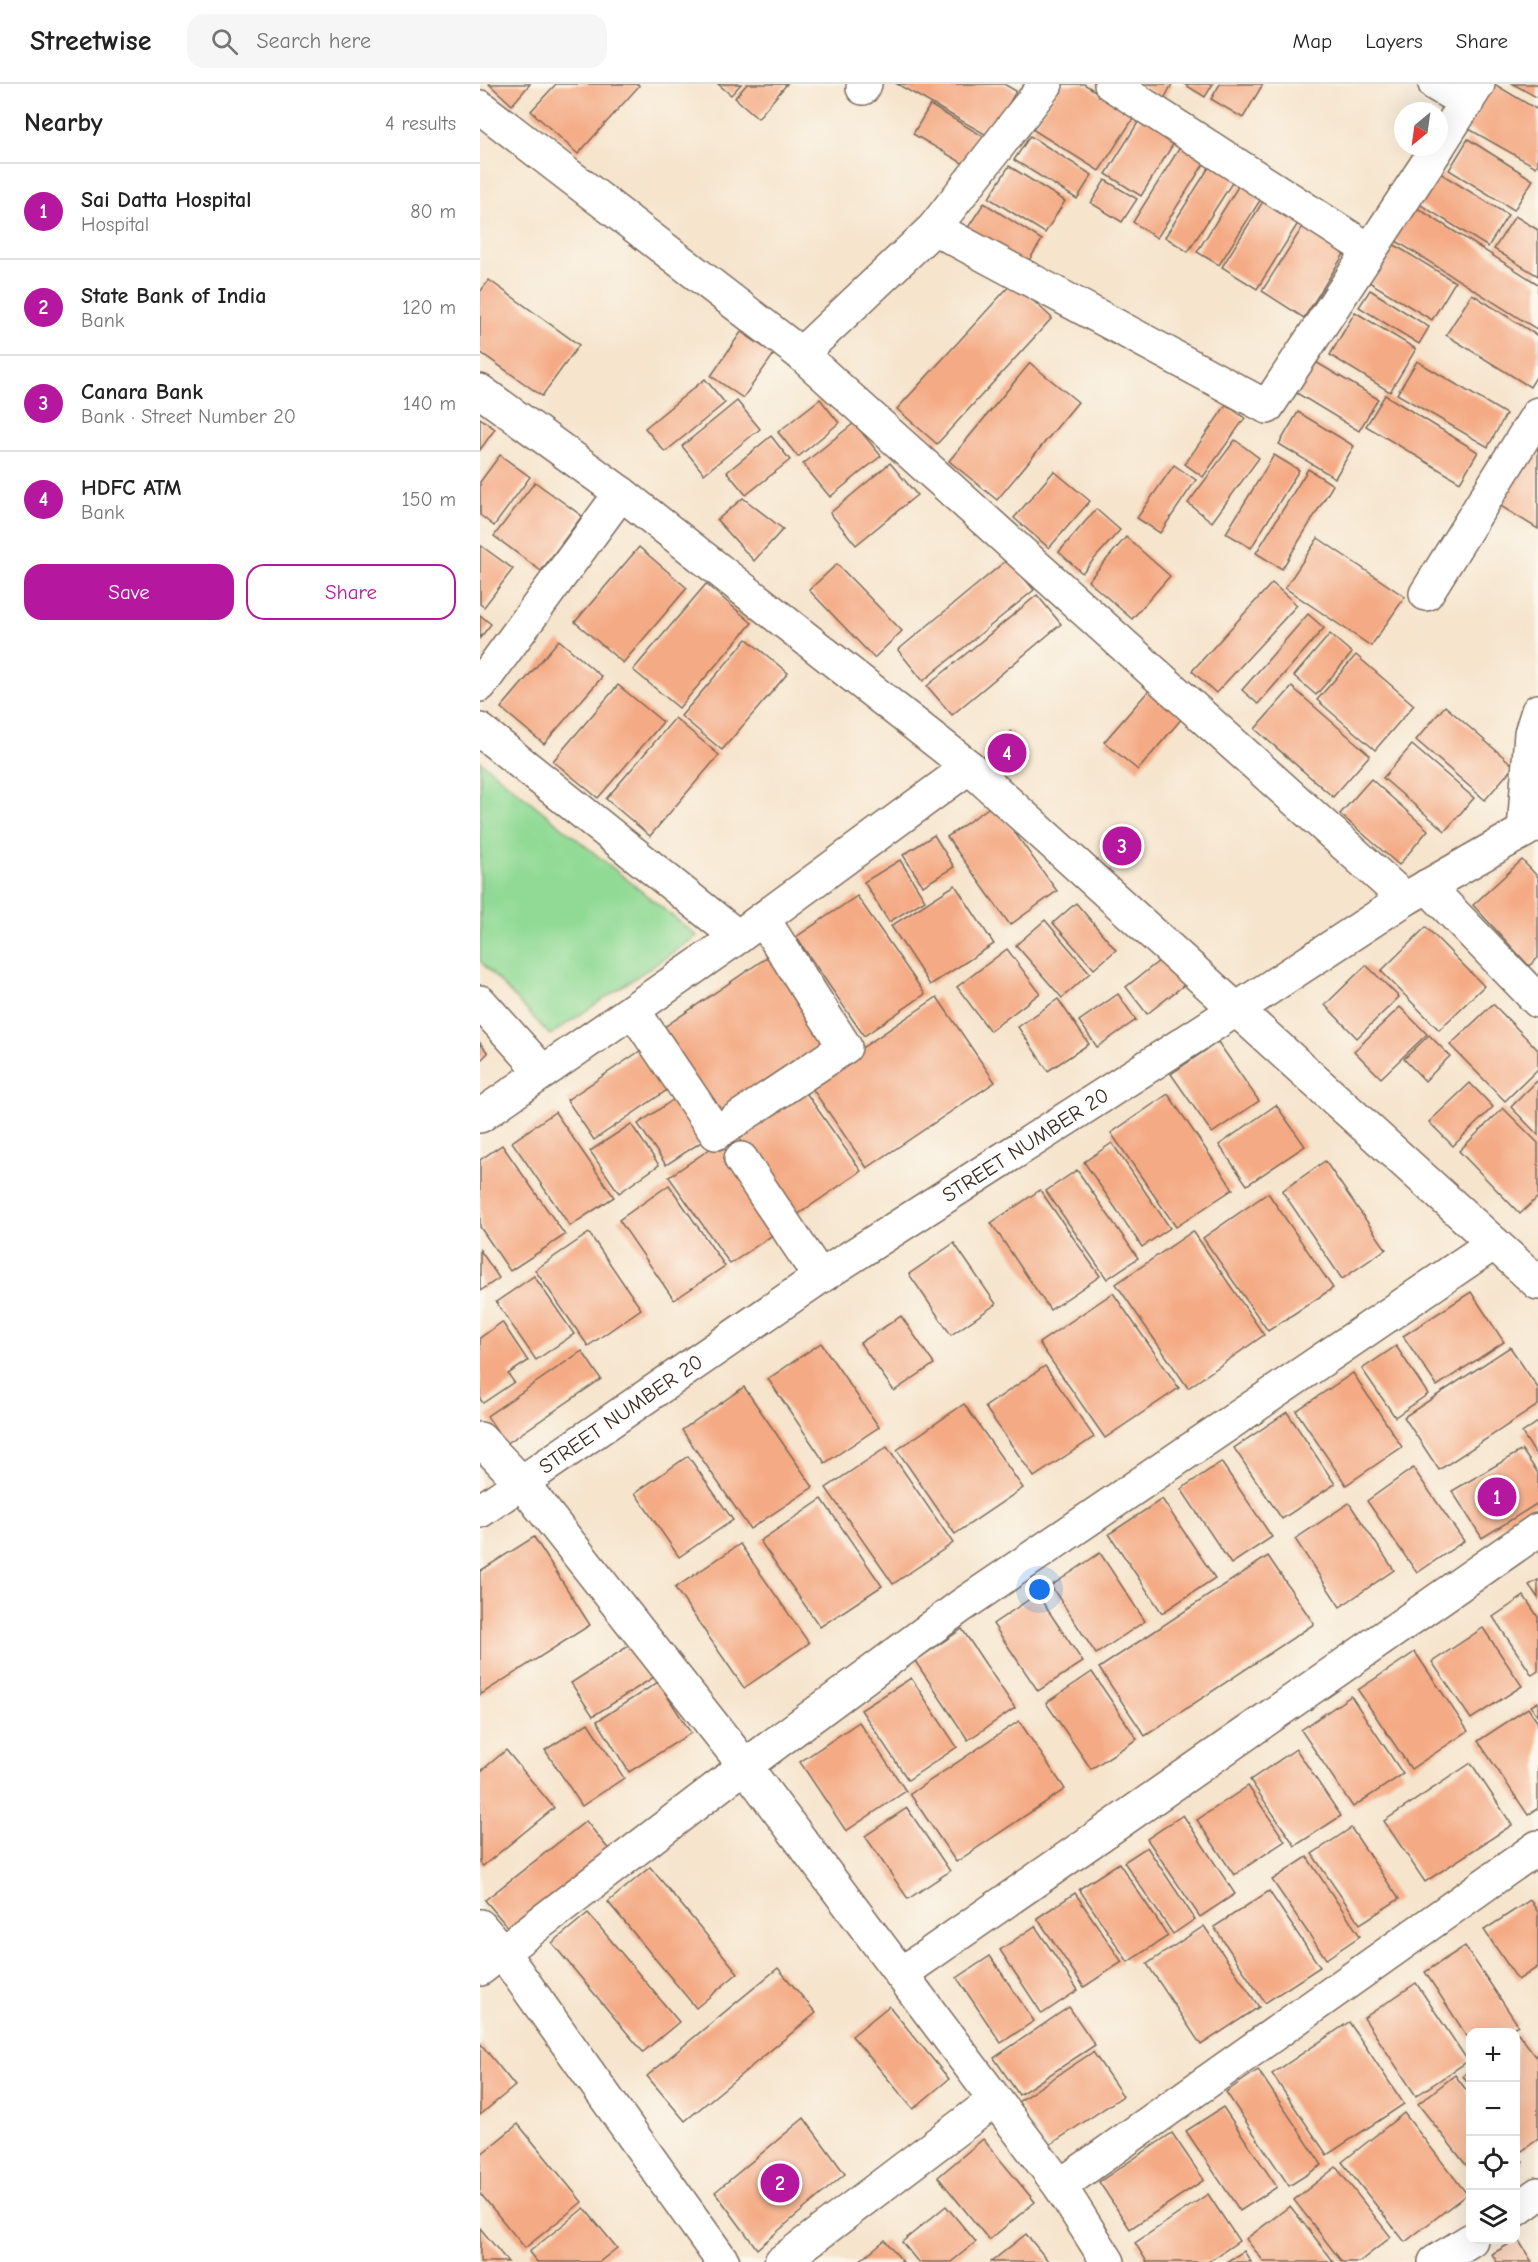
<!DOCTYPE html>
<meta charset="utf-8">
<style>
:root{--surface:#fff;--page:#f6f6f6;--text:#222;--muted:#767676;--line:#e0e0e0;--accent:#b5179e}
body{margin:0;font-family:"Comic Neue",sans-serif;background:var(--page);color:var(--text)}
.controls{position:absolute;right:18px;bottom:18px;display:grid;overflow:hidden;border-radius:12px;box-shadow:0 6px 24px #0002}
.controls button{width:54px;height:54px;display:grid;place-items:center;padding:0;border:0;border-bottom:2px solid var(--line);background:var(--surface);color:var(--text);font:30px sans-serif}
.compass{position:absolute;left:914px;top:18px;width:54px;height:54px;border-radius:50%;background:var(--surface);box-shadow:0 6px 24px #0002;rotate:209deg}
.you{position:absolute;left:560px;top:1506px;width:21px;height:21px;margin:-15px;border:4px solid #fff;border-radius:50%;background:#1a73e8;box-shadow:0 0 0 9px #1a73e833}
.badge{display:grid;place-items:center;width:39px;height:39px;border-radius:50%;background:var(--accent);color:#fff;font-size:20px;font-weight:700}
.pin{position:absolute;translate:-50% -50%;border:3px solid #fff;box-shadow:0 2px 6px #0006}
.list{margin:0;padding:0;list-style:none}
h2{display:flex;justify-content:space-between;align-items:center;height:78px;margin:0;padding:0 24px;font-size:26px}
h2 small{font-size:20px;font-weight:400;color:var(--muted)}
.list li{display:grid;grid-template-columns:39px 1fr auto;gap:18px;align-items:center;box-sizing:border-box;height:96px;padding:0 24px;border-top:2px solid var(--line)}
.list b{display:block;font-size:22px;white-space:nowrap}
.list p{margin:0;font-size:20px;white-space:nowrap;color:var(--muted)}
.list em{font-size:20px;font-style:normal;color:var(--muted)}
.actions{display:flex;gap:12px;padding:18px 24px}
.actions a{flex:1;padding:14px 0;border:2px solid var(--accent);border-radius:18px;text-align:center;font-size:21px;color:var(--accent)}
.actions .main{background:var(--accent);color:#fff}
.icon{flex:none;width:33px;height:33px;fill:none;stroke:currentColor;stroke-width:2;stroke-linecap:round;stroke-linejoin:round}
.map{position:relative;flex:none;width:1058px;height:2178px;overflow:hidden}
header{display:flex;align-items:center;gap:36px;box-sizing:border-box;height:84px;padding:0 30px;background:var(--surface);border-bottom:2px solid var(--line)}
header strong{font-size:28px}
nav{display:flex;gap:33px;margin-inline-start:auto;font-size:21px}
.search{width:420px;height:54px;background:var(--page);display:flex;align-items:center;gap:15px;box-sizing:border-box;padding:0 21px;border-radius:18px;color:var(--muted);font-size:22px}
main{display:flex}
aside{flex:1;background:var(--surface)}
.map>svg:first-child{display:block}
</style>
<header>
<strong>Streetwise</strong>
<div class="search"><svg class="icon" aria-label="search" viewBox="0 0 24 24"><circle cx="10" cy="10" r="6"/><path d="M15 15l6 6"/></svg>Search here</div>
<nav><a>Map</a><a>Layers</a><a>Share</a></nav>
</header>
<main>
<aside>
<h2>Nearby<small>4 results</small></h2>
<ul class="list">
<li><span class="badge">1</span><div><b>Sai Datta Hospital</b><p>Hospital</p></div><em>80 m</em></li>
<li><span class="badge">2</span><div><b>State Bank of India</b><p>Bank</p></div><em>120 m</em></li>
<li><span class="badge">3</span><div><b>Canara Bank</b><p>Bank · Street Number 20</p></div><em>140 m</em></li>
<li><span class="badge">4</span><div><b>HDFC ATM</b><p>Bank</p></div><em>150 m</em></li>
</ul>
<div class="actions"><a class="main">Save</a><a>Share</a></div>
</aside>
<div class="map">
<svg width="1058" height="2178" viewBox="0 0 1058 2178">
<rect width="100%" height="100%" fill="#fbf7ec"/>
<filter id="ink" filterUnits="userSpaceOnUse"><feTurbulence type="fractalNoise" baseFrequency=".0167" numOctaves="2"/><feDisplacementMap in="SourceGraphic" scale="12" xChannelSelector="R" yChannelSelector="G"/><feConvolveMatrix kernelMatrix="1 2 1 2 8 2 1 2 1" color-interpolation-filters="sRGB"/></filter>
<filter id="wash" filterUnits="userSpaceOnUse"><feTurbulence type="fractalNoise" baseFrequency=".008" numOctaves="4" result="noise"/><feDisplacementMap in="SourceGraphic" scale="24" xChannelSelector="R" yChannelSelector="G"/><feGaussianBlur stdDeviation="1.35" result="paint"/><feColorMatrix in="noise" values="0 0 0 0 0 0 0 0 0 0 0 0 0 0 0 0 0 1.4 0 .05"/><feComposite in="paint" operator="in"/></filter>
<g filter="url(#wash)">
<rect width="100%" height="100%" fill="#f6e4cc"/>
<!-- green -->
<polygon fill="#91da95" stroke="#66825a" stroke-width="1.5" points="0,677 217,852 70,951 0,877"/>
<g id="blocks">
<!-- building -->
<g fill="#f4aa84">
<polygon points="9,0 50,0 32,21"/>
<polygon points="76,0 158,0 159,2 98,70 51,27"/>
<polygon points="238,0 261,0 251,11"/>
<polygon points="267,0 307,0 278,34 255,14"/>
<polygon points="417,0 524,0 536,7 510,53"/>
<polygon points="581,0 604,0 655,32 619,87 552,45"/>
<polygon points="658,0 692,0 684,15"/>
<polygon points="704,0 733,0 725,13"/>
<polygon points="740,0 783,0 763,34 731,15"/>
<polygon points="1014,0 1058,26 1058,80 1056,83 987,44"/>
<polygon points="1033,0 1058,0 1058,14"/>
<polygon points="450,21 506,54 489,83 433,50"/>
<polygon points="662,32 697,54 661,112 626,90"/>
<polygon points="550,52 612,91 597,115 534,76"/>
<polygon points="988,55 1053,96 1034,126 969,86"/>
<polygon points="702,60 727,75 677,154 653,138"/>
<polygon points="733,77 757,91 708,168 685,153"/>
<polygon points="529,82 585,117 565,149 509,114"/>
<polygon points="955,86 1028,131 1008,163 936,118"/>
<polygon points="764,93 786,107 739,181 717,168"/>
<polygon points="625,96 657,115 642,138 611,119"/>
<polygon points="787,111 822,133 777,205 742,183"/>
<polygon points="504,119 562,156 542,187 483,151"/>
<polygon points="934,122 1058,200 1058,246 913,155"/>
<polygon points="1035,132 1058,146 1058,192 1014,165"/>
<polygon points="827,136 869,162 824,234 782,207"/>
<polygon points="913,160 975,198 952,236 889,198"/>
<polygon points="9,196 99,261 62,312 0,268 0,208"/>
<polygon points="533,198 572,234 457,360 417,325"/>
<polygon points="890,206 949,243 939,260 879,223"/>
<polygon points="992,210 1058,252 1058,290 1050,303 966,251"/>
<polygon points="875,228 936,265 910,308 850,271"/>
<polygon points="261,248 294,270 263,314 231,292"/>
<polygon points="834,277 898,315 879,347 815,308"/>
<polygon points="937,277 1026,330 1008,363 917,310"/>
<polygon points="550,279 598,318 517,416 469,377"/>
<polygon points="225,295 245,319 185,368 165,344"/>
<polygon points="905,311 998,368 980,398 886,342"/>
<polygon points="340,315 359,339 318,373 298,348"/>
<polygon points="257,317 280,345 224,390 202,362"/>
<polygon points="746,321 765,334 723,393 705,380"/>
<polygon points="818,328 874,362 855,394 799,360"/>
<polygon points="0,334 15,345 0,366"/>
<polygon points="374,339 401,372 350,413 323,380"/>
<polygon points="1058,347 1058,445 1011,416"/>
<polygon points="291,352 310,376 266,411 247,388"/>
<polygon points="755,356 779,374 732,438 708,419"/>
<polygon points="20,371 50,393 14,442 0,431 0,398"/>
<polygon points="794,371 819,386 771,464 746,449"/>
<polygon points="410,379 437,411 376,461 350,429"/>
<polygon points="694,381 716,396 680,449 657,434"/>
<polygon points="828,385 853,401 802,485 776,469"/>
<polygon points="574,387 610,417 569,464 534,434"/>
<polygon points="55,398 102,432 61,487 14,452"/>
<polygon points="263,414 303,445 274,477 237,436"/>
<polygon points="616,425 640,446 602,489 579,468"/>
<polygon points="646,453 690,492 652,535 608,497"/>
<polygon points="838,454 925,513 891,562 805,504"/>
<polygon points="0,461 33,485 4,523 0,520"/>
<polygon points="159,463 207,504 143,579 95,538"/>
<polygon points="528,475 554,506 443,597 418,566"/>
<polygon points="357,480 422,547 394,574 329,506"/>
<polygon points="792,499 817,521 736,609 712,587"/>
<polygon points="226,500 272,539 199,624 153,586"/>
<polygon points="557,511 581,540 472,631 447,602"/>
<polygon points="828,530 844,544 778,620 762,606"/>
<polygon points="0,531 11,540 0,554"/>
<polygon points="850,550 872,569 836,611 814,592"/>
<polygon points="267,555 308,589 242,666 201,632"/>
<polygon points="79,556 122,593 64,660 21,624"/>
<polygon points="876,571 934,621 895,666 837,616"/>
<polygon points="138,601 183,638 118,714 73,677"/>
<polygon points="812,603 890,671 853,713 775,645"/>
<polygon points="670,605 703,633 658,686 624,658"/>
<polygon points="965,622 1034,682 1005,716 936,656"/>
<polygon points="195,634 239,671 170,752 126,715"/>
<polygon points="531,647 544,661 526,677 510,660"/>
<polygon points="932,661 994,714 965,747 903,694"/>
<polygon points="891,695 948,746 919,781 860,730"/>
<polygon points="514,720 577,807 530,841 467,753"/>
<polygon points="639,743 660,761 644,780 623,762"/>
<polygon points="454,751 474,783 443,802 423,771"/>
<polygon points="420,776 445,816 409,838 384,798"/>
<polygon points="1042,776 1058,793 1058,874 1049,882 993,821"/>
<polygon points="475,801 514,860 450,901 411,842"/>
<polygon points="377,812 445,910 384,952 316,853"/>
<polygon points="596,819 636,866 614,885 573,839"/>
<polygon points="565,836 610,889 582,914 536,861"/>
<polygon points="946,843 1004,902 959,946 901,887"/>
<polygon points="527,865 560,909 510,947 477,903"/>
<polygon points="292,870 350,955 235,1033 177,948"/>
<polygon points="688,870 709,897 667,930 646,903"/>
<polygon points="886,881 919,913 877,954 845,921"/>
<polygon points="638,910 656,936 617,963 599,937"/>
<polygon points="457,913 515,998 387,1084 329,1000"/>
<polygon points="578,915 609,960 568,987 538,943"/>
<polygon points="1013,920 1058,966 1058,985 1025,1017 970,961"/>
<polygon points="920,923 947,950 901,994 874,967"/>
<polygon points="949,951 970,972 945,997 924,975"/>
<polygon points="738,958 779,1017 732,1049 691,990"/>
<polygon points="0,959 8,969 0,977"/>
<polygon points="163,965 190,1004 114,1056 87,1016"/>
<polygon points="1058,996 1058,1051 1031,1023"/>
<polygon points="990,999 1013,1023 973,1062 949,1038"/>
<polygon points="322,1003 381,1087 314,1133 255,1048"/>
<polygon points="688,1010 753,1105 696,1143 631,1049"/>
<polygon points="197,1013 226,1055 186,1081 158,1040"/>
<polygon points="796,1021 825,1062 767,1101 739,1061"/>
<polygon points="1023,1024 1058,1059 1058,1113 1040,1130 979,1067"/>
<polygon points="75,1028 134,1113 90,1142 32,1058"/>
<polygon points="151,1040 179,1081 139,1109 110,1067"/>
<polygon points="240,1058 300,1146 250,1180 189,1093"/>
<polygon points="632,1059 690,1144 662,1163 604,1078"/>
<polygon points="22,1061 85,1151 30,1187 0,1143 0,1076"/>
<polygon points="845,1077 906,1165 862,1195 802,1107"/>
<polygon points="597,1086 658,1174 627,1195 566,1107"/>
<polygon points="189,1101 245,1182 194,1216 139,1136"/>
<polygon points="560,1106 620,1192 570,1226 511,1139"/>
<polygon points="788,1109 853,1204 788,1247 723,1154"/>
<polygon points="713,1147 784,1251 708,1304 636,1200"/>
<polygon points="109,1149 161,1225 108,1262 55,1186"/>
<polygon points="474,1159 516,1220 471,1251 429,1190"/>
<polygon points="0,1166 19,1194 0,1207"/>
<polygon points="54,1192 94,1250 56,1276 16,1218"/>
<polygon points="991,1208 1024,1258 957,1302 923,1252"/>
<polygon points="633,1209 699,1304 625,1354 559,1259"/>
<polygon points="421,1232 454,1280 414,1307 380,1259"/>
<polygon points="22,1238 48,1277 28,1290 34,1298 3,1319 0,1315 0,1254"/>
<polygon points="341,1259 399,1343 345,1379 288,1295"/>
<polygon points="916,1262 948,1310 915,1333 882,1285"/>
<polygon points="1030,1263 1058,1304 1058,1321 959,1386 924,1333"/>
<polygon points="102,1267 121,1295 26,1360 7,1332"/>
<polygon points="565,1282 614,1353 554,1393 505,1323"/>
<polygon points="873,1289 922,1363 866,1401 816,1327"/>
<polygon points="264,1303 333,1403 270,1445 202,1346"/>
<polygon points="484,1320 543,1404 475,1450 417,1366"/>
<polygon points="807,1328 855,1400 802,1435 754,1364"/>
<polygon points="1058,1338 1058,1374 1042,1349"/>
<polygon points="407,1363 473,1459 413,1500 346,1404"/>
<polygon points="1042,1366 1058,1389 1058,1419 1002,1454 972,1407"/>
<polygon points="208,1372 253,1436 199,1473 155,1409"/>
<polygon points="741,1378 792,1453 751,1480 701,1405"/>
<polygon points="933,1384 984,1457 937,1489 887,1417"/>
<polygon points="342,1415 402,1502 340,1543 280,1457"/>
<polygon points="682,1415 735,1494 682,1529 629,1450"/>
<polygon points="869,1419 914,1486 860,1523 815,1455"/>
<polygon points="54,1453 110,1541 0,1611 0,1487"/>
<polygon points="260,1460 329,1559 264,1604 195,1504"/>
<polygon points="620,1469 665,1537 616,1570 571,1502"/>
<polygon points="788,1472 834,1540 665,1652 619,1584"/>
<polygon points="1058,1496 1058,1514 1049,1501"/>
<polygon points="557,1510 603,1578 558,1607 513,1540"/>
<polygon points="1044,1512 1058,1533 1058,1587 1052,1591 1013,1533"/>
<polygon points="1003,1544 1042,1602 991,1635 952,1578"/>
<polygon points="482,1545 535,1624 488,1656 435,1577"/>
<polygon points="153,1559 174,1593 113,1632 91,1599"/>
<polygon points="935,1568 988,1647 931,1685 878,1606"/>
<polygon points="612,1588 657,1655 611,1685 566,1619"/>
<polygon points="431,1594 477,1663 428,1696 381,1626"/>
<polygon points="178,1598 211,1649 149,1688 117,1637"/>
<polygon points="871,1612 923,1690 873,1723 821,1646"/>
<polygon points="1058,1618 1058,1632 1051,1622"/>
<polygon points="1048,1624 1058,1639 1058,1724 1048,1731 998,1657"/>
<polygon points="539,1637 585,1705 476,1778 430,1710"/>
<polygon points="379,1638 426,1707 366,1747 320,1678"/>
<polygon points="108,1639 144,1694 102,1722 65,1666"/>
<polygon points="816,1665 861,1732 815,1762 770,1696"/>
<polygon points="26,1666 74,1724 3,1782 0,1779 0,1688"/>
<polygon points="991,1679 1032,1741 945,1798 904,1737"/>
<polygon points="768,1702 805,1757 754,1791 717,1736"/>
<polygon points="427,1724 470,1787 428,1815 385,1752"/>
<polygon points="703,1731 755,1810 720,1833 667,1755"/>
<polygon points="106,1737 130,1767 30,1846 5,1816"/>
<polygon points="871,1744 919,1815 880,1840 832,1770"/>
<polygon points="667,1763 715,1835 693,1850 644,1778"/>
<polygon points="827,1773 880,1852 846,1875 792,1796"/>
<polygon points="639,1779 688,1852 648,1878 599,1805"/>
<polygon points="170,1783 258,1889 216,1924 128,1818"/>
<polygon points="789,1807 840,1883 785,1919 734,1843"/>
<polygon points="595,1809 642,1878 604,1903 557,1834"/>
<polygon points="1050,1816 1058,1828 1058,1883 1038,1896 1004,1846"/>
<polygon points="108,1829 199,1938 163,1968 72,1859"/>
<polygon points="555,1842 598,1906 562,1930 520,1866"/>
<polygon points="724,1842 779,1923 721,1961 667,1880"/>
<polygon points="985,1862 1038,1941 1027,1948 990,1948 990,1957 945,1888"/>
<polygon points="510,1872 554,1937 521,1959 477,1894"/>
<polygon points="298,1884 336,1929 205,2037 167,1992"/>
<polygon points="936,1899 988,1977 936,2012 884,1934"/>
<polygon points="409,1922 469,1995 433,2025 372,1952"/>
<polygon points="589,1923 615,1961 539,2011 514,1974"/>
<polygon points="869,1938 924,2020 847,2071 792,1990"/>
<polygon points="1038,1949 1058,1975 1058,2055 1042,2067 1036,2059 1036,1951"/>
<polygon points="0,1959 35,2002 0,2031"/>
<polygon points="613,1968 643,2012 568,2062 538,2018"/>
<polygon points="778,1986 842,2081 809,2102 746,2008"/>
<polygon points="990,1986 990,2001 983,1992"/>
<polygon points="975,1991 990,2011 990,2086 938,2020"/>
<polygon points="743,2023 797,2103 760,2127 706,2047"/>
<polygon points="924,2029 987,2110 925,2158 862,2078"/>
<polygon points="324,2034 365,2090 277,2165 235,2108"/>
<polygon points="38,2040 102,2118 45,2164 0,2109 0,2071"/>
<polygon points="692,2049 724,2096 650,2145 619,2098"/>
<polygon points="503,2055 555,2118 509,2156 458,2093"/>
<polygon points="1036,2069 1043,2078 1036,2083"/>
<polygon points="856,2083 911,2153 879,2178 862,2178 814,2116"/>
<polygon points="728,2110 759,2157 728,2178 667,2178 655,2159"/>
<polygon points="466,2122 496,2158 471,2178 438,2178 422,2158"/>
<polygon points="810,2122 854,2178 784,2178 766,2155"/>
<polygon points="104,2124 137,2164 119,2178 57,2178 49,2168"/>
<polygon points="0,2144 28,2178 0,2178"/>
<polygon points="546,2150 569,2178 511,2178"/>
<polygon points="1036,2152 1052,2178 1017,2178 1012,2170 1036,2156"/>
<polygon points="405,2156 423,2178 378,2178"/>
<polygon points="764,2167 771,2178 746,2178"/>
</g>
</g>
</g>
<g filter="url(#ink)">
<use href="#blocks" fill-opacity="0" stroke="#7c6b5b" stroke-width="1.5"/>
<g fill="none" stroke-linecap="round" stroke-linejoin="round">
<defs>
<g id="minor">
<polyline points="631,0 889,166"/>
<polyline points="955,0 987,19"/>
<polyline points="383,4 385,0"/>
<polyline points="0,23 321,270 925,815"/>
<polyline points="959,61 998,0"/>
<polyline points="454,144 787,323 958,63"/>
<polyline points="321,270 454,144 566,0"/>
<polyline points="0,307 141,409 489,683 1058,1199"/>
<polyline points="946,510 1058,330"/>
<polyline points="0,601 141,409"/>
<polyline points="0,646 258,853"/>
<polyline points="1044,747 1051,649 1058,627"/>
<polyline points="947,802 1058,917"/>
<polyline points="0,918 63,988"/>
<polyline points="153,926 236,1049 365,963 283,835"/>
<polyline points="0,1032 258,853 489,683"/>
<polyline points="261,1075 340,1193"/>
<polyline points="0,1355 42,1399 265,1682 580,2102 628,2178"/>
<path id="s1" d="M 0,1427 L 340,1193 L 757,925 L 925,815 L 1058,739"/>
<polyline points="0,1842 23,1869 243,2178"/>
<polyline points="0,1885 265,1682 481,1522 1014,1159"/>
<polyline points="421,1890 1058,1446"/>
<polyline points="580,2102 1058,1763"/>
<polyline points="1036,2126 1058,2110"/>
<polyline points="301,2178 515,2016"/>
<polyline points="955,2178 991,2156"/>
</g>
</defs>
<!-- minor casing -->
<use href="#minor" stroke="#7c6b5b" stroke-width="36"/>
<!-- minor -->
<use href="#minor" stroke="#fff" stroke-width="33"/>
</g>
</g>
<g text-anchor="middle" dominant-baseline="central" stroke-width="4.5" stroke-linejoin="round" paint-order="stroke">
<!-- street labels -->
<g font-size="21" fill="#3b2a1e" stroke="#fbf7ec">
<text stroke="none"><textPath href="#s1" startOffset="657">STREET NUMBER 20</textPath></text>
<text stroke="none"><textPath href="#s1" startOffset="171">STREET NUMBER 20</textPath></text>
</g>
</g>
</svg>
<div class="controls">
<button>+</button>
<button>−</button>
<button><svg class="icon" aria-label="locate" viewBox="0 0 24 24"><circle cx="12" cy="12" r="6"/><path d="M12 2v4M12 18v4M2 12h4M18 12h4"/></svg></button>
<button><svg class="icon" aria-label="layers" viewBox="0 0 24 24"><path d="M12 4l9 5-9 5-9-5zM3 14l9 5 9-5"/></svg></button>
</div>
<svg class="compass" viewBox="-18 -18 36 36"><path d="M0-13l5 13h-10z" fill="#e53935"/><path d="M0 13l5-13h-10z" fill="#767676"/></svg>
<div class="you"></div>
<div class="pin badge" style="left:1017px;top:1413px">1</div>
<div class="pin badge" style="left:300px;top:2099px">2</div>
<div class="pin badge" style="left:642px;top:762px">3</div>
<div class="pin badge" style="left:527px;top:669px">4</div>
</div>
</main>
